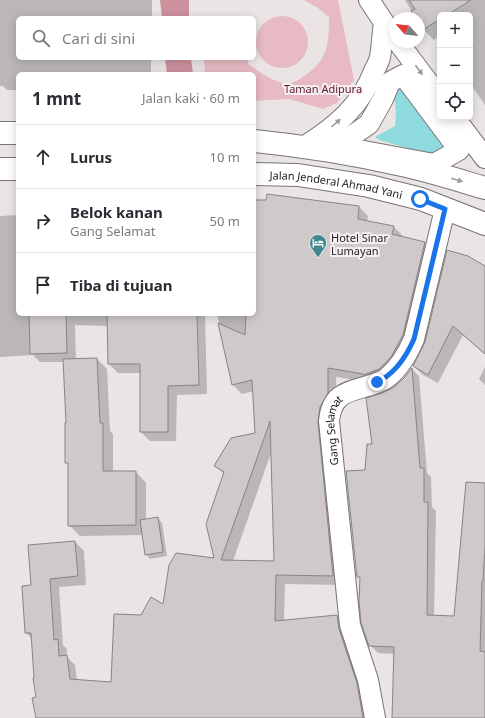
<!DOCTYPE html>
<html lang="id">
<meta charset="utf-8">
<style>
:root{--surface:#fff;--page:#f2f2f3;--text:#2b2b33;--muted:#7c7c81;--line:#e1e1e2}
body{margin:0;font-family:"Noto Sans",sans-serif;background:var(--page);color:var(--text)}
.controls{position:absolute;right:12px;top:12px;display:grid;overflow:hidden;border-radius:6px;box-shadow:0 2px 10px #0003}
.controls button{width:36px;height:36px;display:grid;place-items:center;padding:0;border:0;border-bottom:1px solid var(--line);background:var(--surface);color:var(--text);font:20px sans-serif}
.compass{position:absolute;left:389px;top:12px;width:36px;height:36px;border-radius:50%;background:var(--surface);box-shadow:0 2px 10px #0003;rotate:297deg}
.stop{position:absolute;width:12px;height:12px;margin:-9px;border:3px solid #1a73e8;border-radius:50%;background:#fff}
.stop.end{background:#1a73e8;border-color:#fff;box-shadow:0 1px 4px #0008}
.list{margin:0;padding:0;list-style:none}
h2{display:flex;justify-content:space-between;align-items:center;height:52px;margin:0;padding:0 16px;font-size:17px}
h2 small{font-size:13px;font-weight:400;color:var(--muted)}
.list li{display:grid;grid-template-columns:26px 1fr auto;gap:12px;align-items:center;box-sizing:border-box;height:64px;padding:0 16px;border-top:1px solid var(--line)}
.list b{display:block;font-size:15px;white-space:nowrap}
.list p{margin:0;font-size:13px;white-space:nowrap;color:var(--muted)}
.list em{font-size:13px;font-style:normal;color:var(--muted)}
.icon{flex:none;width:22px;height:22px;fill:none;stroke:currentColor;stroke-width:2;stroke-linecap:round;stroke-linejoin:round}
.map{position:relative;flex:none;width:485px;height:718px;overflow:hidden}
.search{position:absolute;background:var(--surface);box-shadow:0 2px 10px #0003;left:16px;top:16px;width:240px;height:44px;display:flex;align-items:center;gap:10px;box-sizing:border-box;padding:0 14px;border-radius:6px;color:var(--muted);font-size:15px}
.panel{position:absolute;background:var(--surface);box-shadow:0 2px 10px #0003;left:16px;top:72px;width:240px;height:244px;border-radius:6px}
.map>svg:first-child{display:block}
</style>
<div class="map">
<svg width="485" height="718" viewBox="0 0 485 718">
<rect width="100%" height="100%" fill="#eae4e5"/>
<!-- green -->
<g fill="#e8bac3">
<path d="M 304,0 L 338,0 L 354,80 L 337,103 L 323,109 L 289,99 L 254,101 L 254,74 L 205,74 L 204,58 L 248,58 L 248,64 C 259,71 271,81 284,83 C 291,84 299,80 304,76 C 328,60 329,44 329,17 L 318,8 Z"/>
<circle cx="282" cy="42" r="26"/>
</g>
<!-- forest -->
<g fill="#cd919e">
<polygon points="160,0 189,0 189,18 162,18"/>
<polygon points="165,58 191,58 193,74 167,74"/>
</g>
<!-- water -->
<polygon fill="#8fdade" points="401,83 450,148 437,156 382,141 375,137 395,126 396,113 394,87"/>
<!-- shadow -->
<g fill="#0003" fill-rule="evenodd">
<polygon points="0,0 152,0 152,18 18,18 18,58 151,58 151,74 18,74 18,90 7,90 3,86 0,86"/>
<polygon points="405,0 485,0 485,105 470,83 470,15 440,15 440,40 438,37 434,40 424,30 419,22 419,18 416,18"/>
<path d="M 254,201 L 359,207 L 368,216 L 367,222 L 393,226 L 402,235 L 402,238 L 425,243 L 434,252 L 412,345 L 371,382 L 336,377 L 342,585 L 285,584 L 284,621 L 337,616 L 346,625 L 370,718 L 39,718 L 33,640 L 26,633 L 33,586 L 75,542 L 84,551 L 86,585 L 59,587 L 63,645 L 67,649 L 67,657 L 75,665 L 77,681 L 112,683 L 142,616 L 163,605 L 216,560 L 224,474 L 215,465 L 256,434 L 254,391 L 242,394 L 233,385 L 217,314 L 254,314 ZM 272,450 L 275,562 L 233,561 Z"/>
<polygon points="18,215 18,314 205,314 207,394 177,395 176,441 150,441 141,432 141,373 118,373 109,364 108,326 75,325 76,360 97,359 107,369 110,431 113,434 113,472 136,472 146,483 146,520 158,518 162,523 167,556 150,559 146,554 143,535 80,536 69,525 69,465 66,462 67,424 65,362 40,362 33,355 0,357 0,216"/>
<polygon points="485,267 485,354 463,335 438,383 423,375 414,366"/>
<polygon points="485,367 485,385 479,379"/>
<polygon points="412,369 419,376 427,473 431,477 432,507 436,511 434,616 455,617 485,484 485,718 393,718 395,654 378,653 370,645 361,580 358,576 366,471 373,445 394,388"/>
</g>
<!-- building -->
<g fill="#cfc9ca" stroke="#888384" fill-rule="evenodd">
<polygon points="409,0 471,0 447,15 440,15 440,19 423,30 419,24 419,18 415,18 411,11 415,9"/>
<path d="M 267,194 L 359,206 L 358,219 L 394,226 L 392,234 L 425,242 L 403,335 L 391,357 L 379,369 L 363,375 L 363,374 L 328,368 L 328,393 L 320,407 L 318,422 L 333,576 L 276,575 L 275,621 L 337,615 L 339,629 L 357,683 L 363,718 L 36,718 L 32,698 L 36,697 L 33,678 L 34,678 L 31,633 L 25,633 L 22,586 L 31,585 L 28,545 L 75,541 L 78,576 L 50,579 L 54,640 L 58,639 L 59,656 L 67,655 L 70,679 L 111,682 L 114,614 L 141,615 L 151,597 L 163,604 L 169,565 L 176,553 L 214,558 L 206,524 L 224,472 L 214,466 L 231,438 L 255,433 L 252,380 L 232,385 L 218,323 L 245,335 L 246,314 L 254,314 L 254,200 L 266,200 ZM 270,421 L 274,561 L 221,560 L 267,430 Z"/>
<polygon points="447,250 468,256 485,266 485,354 453,326 428,375 413,366 425,342"/>
<polygon points="29,314 66,314 67,353 30,354"/>
<polygon points="107,314 197,314 199,385 168,386 168,432 140,432 140,364 108,364"/>
<polygon points="97,358 100,423 103,423 103,471 136,471 136,525 68,526 68,463 65,463 65,423 66,423 63,359"/>
<polygon points="412,368 420,468 424,468 424,502 428,502 427,615 454,616 466,482 485,483 485,546 483,581 482,581 480,651 485,652 485,718 392,718 394,647 369,646 361,623 359,601 360,577 357,577 346,471 365,470 367,444 372,444 366,398 382,393 393,388 405,377"/>
<polygon points="158,517 163,552 145,555 140,520"/>
</g>
<g fill="none" stroke-linecap="round" stroke-linejoin="round">
<defs>
<g id="street">
<polyline points="369,0 391,33"/>
<polyline points="398,42 440,98"/>
<polygon points="403,75 459,150 434,164 337,146 369,124 383,99 390,82"/>
<polyline points="454,117 485,158"/>
<path d="M 305,146 C 335,127 361,106 374,71 C 376,67 379,62 380,57 C 382,46 382,35 384,24"/>
<path id="s1" d="M 375,718 L 368,680 L 350,625 L 329,421 C 332,391 350,392 374,384 C 379,382 385,380 388,377 C 400,367 408,353 414,339 L 445,209"/>
</g>
<g id="secondary">
<polyline points="0,133 18,133"/>
<path d="M 254,141 C 304,146 353,154 402,165 C 430,171 458,180 485,188"/>
<polyline points="0,169 18,169"/>
<path id="s2" d="M 254,174 L 298,175 L 369,186 L 421,199 L 485,224"/>
</g>
</defs>
<!-- street casing -->
<use href="#street" stroke="#797475" stroke-width="22"/>
<!-- secondary casing -->
<use href="#secondary" stroke="#797475" stroke-width="24"/>
<!-- street -->
<use href="#street" stroke="#fff" stroke-width="20"/>
<!-- secondary -->
<use href="#secondary" stroke="#fff" stroke-width="22"/>
</g>
<!-- one-way arrows -->
<defs><path id="oneway-solid" d="M-6-.8H1V-3.2L6.5 0L1 3.2V.8H-6Z"/></defs>
<g fill="#9c9c9c">
<use href="#oneway-solid" transform="translate(419 70) rotate(53)"/>
<use href="#oneway-solid" transform="translate(336 123) rotate(-41)"/>
<use href="#oneway-solid" transform="translate(457 180) rotate(16)"/>
</g>
<g fill="none" stroke-linecap="round" stroke-linejoin="round">
<!-- route -->
<path stroke="#1a73e8" stroke-width="5" d="M 377,382 C 395,374 406,357 414,339 L 445,209 L 420,199"/>
</g>
<!-- icons -->
<defs>
<symbol id="hotel-pin" viewBox="-11 -11 22 30"><path d="M0 17L-7.5 6A9.5 9.5 0 1 1 7.5 6Z" fill="#40888c" stroke="#f8f1f3"/><path d="M-6-4.5h1.5V1H6V5H4.5V3h-9V5H-6ZM-4 0a1.8 1.8 0 1 1 3.6 0ZM.5 0V-2.5h3Q6-2.5 6 0Z" fill="#fff"/></symbol>
</defs>
<g fill-rule="evenodd">
<use href="#hotel-pin" x="308" y="233" width="20" height="27"/>
</g>
<g text-anchor="middle" dominant-baseline="central" stroke-width="4" stroke-linejoin="round" paint-order="stroke">
<!-- park labels -->
<g font-size="11" fill="#5d162d" stroke="#f8f1f3">
<text x="323" y="88">Taman Adipura</text>
</g>
<!-- street labels -->
<g font-size="11" fill="#242223" stroke="#f8f1f3">
<text stroke="none"><textPath href="#s2" startOffset="83">Jalan Jenderal Ahmad Yani</textPath></text>
<text stroke="none"><textPath href="#s1" startOffset="293">Gang Selamat</textPath></text>
</g>
<!-- poi labels -->
<g font-size="11" fill="#242223" stroke="#f8f1f3" text-anchor="start">
<text x="331" y="237">Hotel Sinar<tspan x="331" dy="13">Lumayan</tspan></text>
</g>
</g>
</svg>
<div class="controls">
<button>+</button>
<button>−</button>
<button><svg class="icon" aria-label="locate" viewBox="0 0 24 24"><circle cx="12" cy="12" r="6"/><path d="M12 2v4M12 18v4M2 12h4M18 12h4"/></svg></button>
</div>
<svg class="compass" viewBox="-18 -18 36 36"><path d="M0-13l5 13h-10z" fill="#e53935"/><path d="M0 13l5-13h-10z" fill="#7c7c81"/></svg>
<div class="stop" style="left:420px;top:199px"></div>
<div class="stop end" style="left:377px;top:382px"></div>
<div class="search"><svg class="icon" aria-label="search" viewBox="0 0 24 24"><circle cx="10" cy="10" r="6"/><path d="M15 15l6 6"/></svg>Cari di sini</div>
<section class="panel">
<h2>1 mnt<small>Jalan kaki · 60 m</small></h2>
<ul class="list">
<li><svg class="icon" aria-label="ahead" viewBox="0 0 24 24"><path d="M12 20V5M6 11l6-6 6 6"/></svg><div><b>Lurus</b></div><em>10 m</em></li>
<li><svg class="icon" aria-label="right" viewBox="0 0 24 24"><path d="M7 20v-9h11M14 6l5 5-5 5"/></svg><div><b>Belok kanan</b><p>Gang Selamat</p></div><em>50 m</em></li>
<li><svg class="icon" aria-label="arrive" viewBox="0 0 24 24"><path d="M6 21V4h12l-3 4 3 4H6"/></svg><div><b>Tiba di tujuan</b></div></li>
</ul>
</section>
</div>
